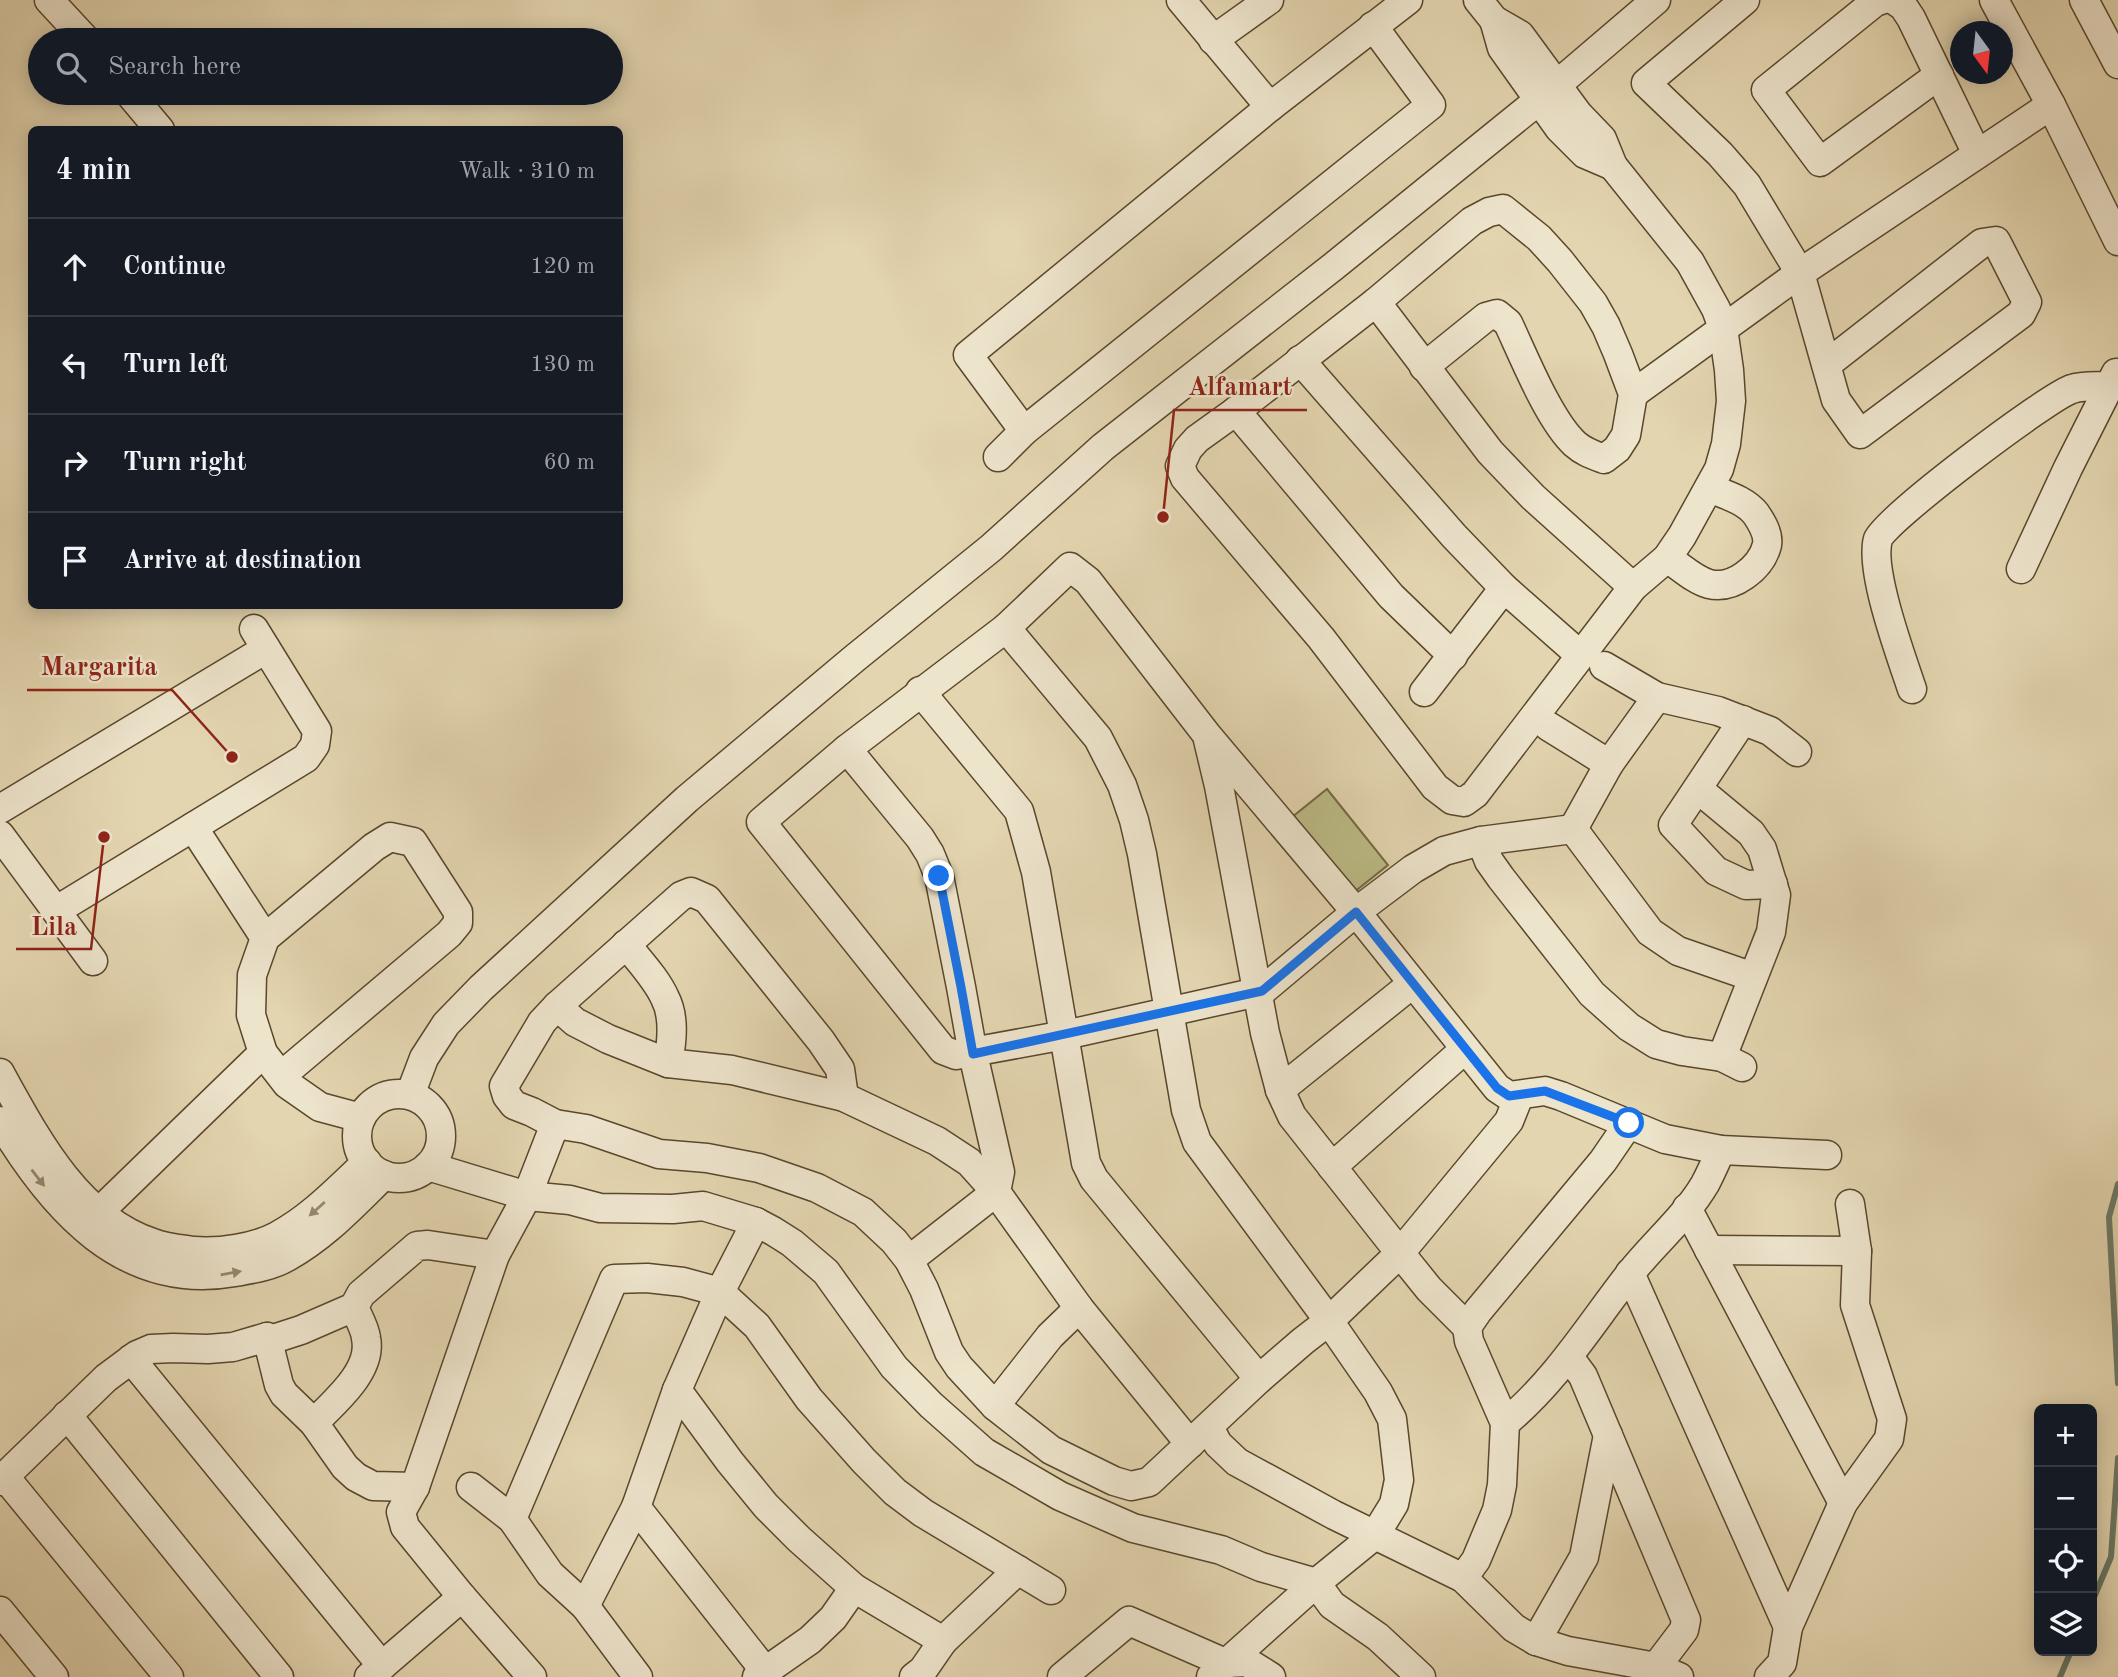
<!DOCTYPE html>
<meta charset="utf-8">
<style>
:root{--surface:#171b24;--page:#242831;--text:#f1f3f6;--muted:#9ea1a6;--line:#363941}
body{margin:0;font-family:"Old Standard TT",serif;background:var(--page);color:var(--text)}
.controls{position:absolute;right:21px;bottom:21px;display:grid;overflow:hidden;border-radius:10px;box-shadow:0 4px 18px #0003}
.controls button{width:63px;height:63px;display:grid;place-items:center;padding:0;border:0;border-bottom:2px solid var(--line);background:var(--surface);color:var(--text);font:35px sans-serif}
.compass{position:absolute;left:1950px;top:21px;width:63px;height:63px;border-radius:50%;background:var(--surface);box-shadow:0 4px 18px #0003;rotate:165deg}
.stop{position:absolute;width:21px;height:21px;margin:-16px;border:5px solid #1a73e8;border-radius:50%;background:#fff}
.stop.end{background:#1a73e8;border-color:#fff;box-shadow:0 2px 7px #0008}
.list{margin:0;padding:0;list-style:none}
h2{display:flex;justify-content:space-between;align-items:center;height:91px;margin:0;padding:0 28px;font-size:30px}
h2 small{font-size:23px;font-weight:400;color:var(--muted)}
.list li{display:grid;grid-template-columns:46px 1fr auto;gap:21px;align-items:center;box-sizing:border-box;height:98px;padding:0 28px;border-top:2px solid var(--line)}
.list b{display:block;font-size:26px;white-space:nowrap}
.list em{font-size:23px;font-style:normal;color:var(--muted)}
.icon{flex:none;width:38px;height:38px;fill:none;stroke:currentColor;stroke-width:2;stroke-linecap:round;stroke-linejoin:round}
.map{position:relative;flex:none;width:2118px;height:1677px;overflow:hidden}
.search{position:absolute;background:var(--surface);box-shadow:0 4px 18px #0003;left:28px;top:28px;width:595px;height:77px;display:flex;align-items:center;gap:18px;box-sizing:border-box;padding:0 24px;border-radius:38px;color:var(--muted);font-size:26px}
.panel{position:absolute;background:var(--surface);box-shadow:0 4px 18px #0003;left:28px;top:126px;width:595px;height:483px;border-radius:10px}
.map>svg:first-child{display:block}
</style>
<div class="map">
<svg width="2118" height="1677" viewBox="0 0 2118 1677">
<rect width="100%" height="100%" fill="#e3d5b0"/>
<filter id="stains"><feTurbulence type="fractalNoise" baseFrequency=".00286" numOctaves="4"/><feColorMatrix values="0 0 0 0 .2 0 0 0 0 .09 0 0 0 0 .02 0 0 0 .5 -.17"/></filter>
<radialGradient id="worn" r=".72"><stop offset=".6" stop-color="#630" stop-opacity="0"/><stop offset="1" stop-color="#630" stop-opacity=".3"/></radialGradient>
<!-- green -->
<polygon fill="#bbbb86" stroke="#746a43" stroke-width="2" points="1327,789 1388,865 1348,897 1286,822"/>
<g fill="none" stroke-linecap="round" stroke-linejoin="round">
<!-- stream -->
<g stroke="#6b7967" stroke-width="6">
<polyline points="2118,1184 2109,1217 2118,1383"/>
<polyline points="2092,1602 2111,1557 2118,1458"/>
<polyline points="2060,1677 2071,1651"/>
</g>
<defs>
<g id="minor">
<polyline points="49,0 86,40"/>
<polyline points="1181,0 1270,107"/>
<polyline points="1745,0 1646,83 1720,154 1747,185 1800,273 1836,400 1860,434 2021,314 2027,302 1996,241 1982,243 1826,365"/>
<polyline points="1881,0 1875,2 1766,90 1820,162 1939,75"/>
<polyline points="1894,0 1903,6 1911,18 1977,154"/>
<polyline points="1994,0 2051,105 2118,241"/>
<polyline points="2084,0 2118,64"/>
<polyline points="1494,20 1502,48 1559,128 1585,154 1613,166"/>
<polyline points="1213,40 1269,0"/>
<polyline points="129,93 160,130"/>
<polyline points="1376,302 1490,452 1533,497 1633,587"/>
<polyline points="1300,360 1454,536 1504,588 1580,655"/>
<path d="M 1424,367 L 1486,317 L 1497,314 L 1508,323 C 1524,357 1549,420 1575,444 C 1584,452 1593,455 1604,459 L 1617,449 L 1626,435 L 1633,394 L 1618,354 L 1606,326 L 1593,303 L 1560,261 L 1539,238 L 1503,209 L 1489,212 L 1472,221 L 1376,302 L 1236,411 L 1197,439 L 1188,449 L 1180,466 L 1185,478 L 1321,638 L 1435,787 L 1452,800 L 1464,802 L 1475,794 L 1633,587 L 1667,558 L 1682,536 L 1719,469 L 1726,444 L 1731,401 L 1729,370 L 1723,328 L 1716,309 L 1690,262 L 1613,166 L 1602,139 L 1578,114 L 1520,35 L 1494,20 L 1478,0"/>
<polyline points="1633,394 1800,273 2051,105"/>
<polyline points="1236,411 1391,596 1453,656"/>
<polyline points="1024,431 968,355 1270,107 1408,0"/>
<polyline points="998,457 1024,431 1431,105 1373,26"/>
<path d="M 1667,558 C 1680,566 1694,580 1709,584 C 1733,590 1761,568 1767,545 C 1769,534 1762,523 1756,514 C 1745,500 1726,495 1709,488"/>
<polyline points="2021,569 2068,468 2116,373"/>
<polyline points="1006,628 1098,738 1122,785 1134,820 1142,854 1186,1110 1197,1142 1329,1321 1378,1392 1392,1419 1399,1480 1394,1504 1375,1535 1316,1583 1211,1677"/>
<polyline points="1604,666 1657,697 1718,711 1770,731 1797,752"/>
<path d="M 1912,689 C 1901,656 1869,570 1878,539 C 1882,522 2050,395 2072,389 C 2083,385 2098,387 2109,386"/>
<polyline points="920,691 1019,811 1036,872 1086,1163 1094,1179 1259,1379"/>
<polyline points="1424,692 1504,588"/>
<polyline points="1743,720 1673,825 1716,871 1746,885 1773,884"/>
<polyline points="1548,726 1609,764"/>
<polyline points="1208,740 1219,786 1265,1033 1280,1090 1292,1116 1400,1253 1429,1289 1467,1327 1469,1341 1505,1423 1502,1485 1497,1510 1476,1560 1463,1578"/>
<polyline points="847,749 920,838 930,854 939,876 961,987 973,1054 1000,1172 996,1192 909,1260"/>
<polyline points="1698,789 1751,833 1762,849 1776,895 1771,932 1722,1057"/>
<polyline points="0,809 266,649"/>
<polyline points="193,827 265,938"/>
<polyline points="1573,829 1481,841 1444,851 1413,869 1356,912 1262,991 1065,1035 956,1055 943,1050 761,822 847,749 1006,628 1070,567 1088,581 1207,735 1356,912 1497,1088 1509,1096 1545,1091 1561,1096 1665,1139 1721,1150 1827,1155"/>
<polyline points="1573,829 1650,932 1678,951 1753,977"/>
<polyline points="1573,829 1609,764 1657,697"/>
<polyline points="0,835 93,961"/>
<polyline points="1481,841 1489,861 1501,878 1592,994 1629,1027 1656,1044 1682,1051 1722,1057 1742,1067"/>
<polyline points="57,910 306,758 315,745 317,731 254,629"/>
<path d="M 626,944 C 639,961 656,978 665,998 C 675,1017 672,1042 668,1063"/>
<polyline points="557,1006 575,1022 608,1039 668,1063 732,1070 844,1097 937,1141 969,1162 996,1192 1079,1308 1190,1444"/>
<path d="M 0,1073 C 36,1138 77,1218 153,1243 C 166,1248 180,1249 194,1251 C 219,1253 255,1248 277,1236 C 312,1217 338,1189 367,1162"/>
<polyline points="281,1076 449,934 458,923 458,912 413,842 390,837 374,847 265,938 252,975 251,1015 263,1053 287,1084 320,1107 361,1118"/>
<polyline points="1280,1090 1412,984"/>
<circle cx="399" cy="1136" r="42"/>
<polyline points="410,1095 424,1058 446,1024 481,988 687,799 855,658 991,548 1103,447 1334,266 1539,100 1656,0"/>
<polyline points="844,1097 840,1069 821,1041 707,899 691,892 681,896 557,1006 542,1022 504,1086 507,1096 514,1105 532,1112 555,1124 586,1129 659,1154 707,1158 759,1168 817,1188 863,1212 894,1241 909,1260 924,1289 949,1352 959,1367 995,1406 1051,1450 1114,1481 1131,1486 1149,1482 1259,1379 1303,1341 1329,1321 1400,1253 1509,1121 1519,1096"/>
<path d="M 0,1121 C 52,1208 123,1292 235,1272 C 252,1269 272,1266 287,1257 C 326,1235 352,1206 384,1175"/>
<polyline points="428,1166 527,1196 570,1200 600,1208 673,1209 703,1206 756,1222 773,1231 792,1243 826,1272 894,1367 931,1405 984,1452 1060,1496 1133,1528 1221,1550 1261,1567 1316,1583 1332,1605 1378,1637 1421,1677"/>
<polyline points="1332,1167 1465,1049"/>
<polyline points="1687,1208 1843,1503"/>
<polyline points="99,1212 263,1053"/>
<polyline points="1709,1250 1857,1251"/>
<polyline points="1630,1273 1788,1627"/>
<polyline points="1467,1327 1478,1311 1603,1161 1629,1123"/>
<polyline points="267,1337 279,1385 284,1394 314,1423 345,1467 356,1477 373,1486 415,1487"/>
<polyline points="1569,1357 1583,1376 1686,1620 1684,1630 1656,1667"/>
<polyline points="131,1359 382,1666"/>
<polyline points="677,1390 730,1462 766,1506 799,1539 854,1588 943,1641"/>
<polyline points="995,1406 1050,1336 1079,1308"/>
<polyline points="67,1415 279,1677"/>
<path d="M 314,1423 C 334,1402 373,1371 366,1338 C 365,1328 358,1317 354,1307"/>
<path d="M 1505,1423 C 1556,1381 1590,1325 1629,1275 C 1653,1244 1685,1218 1705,1184 C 1711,1173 1716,1161 1721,1150"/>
<polyline points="1209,1427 1218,1444 1237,1462 1334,1515 1463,1578 1514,1628 1536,1641 1568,1651 1656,1667 1679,1677"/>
<polyline points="5,1477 169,1677"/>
<polyline points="0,1481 106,1378 137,1355 151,1349 173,1348 208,1349 233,1347 267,1337 270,1340 301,1330 354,1307 361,1294 417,1246 428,1245 495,1255"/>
<polyline points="471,1487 512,1519 550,1574 585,1606 638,1677"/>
<polyline points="636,1507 765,1671"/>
<polyline points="512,1519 614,1279 647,1278 683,1282 720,1292 757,1326 809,1399 864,1461 895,1492 923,1513 1051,1590"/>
<polyline points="585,1606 636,1507 677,1390 720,1292 756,1222"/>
<polyline points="0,1611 54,1677"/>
<polyline points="1536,1641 1584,1557 1608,1435"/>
<polyline points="369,1677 462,1597"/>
<polyline points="532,1677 462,1597 405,1527 401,1512 415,1487 495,1255 527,1196 555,1124"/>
<polyline points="757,1677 810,1640 833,1618 854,1588"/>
<polyline points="914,1677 923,1670 943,1641 1018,1570"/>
<polyline points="1062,1677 1129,1621 1225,1663 1247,1662 1271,1677"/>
<polyline points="1769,1677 1782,1663 1788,1627 1843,1503 1889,1439 1892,1419 1855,1305 1857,1251 1850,1204"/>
</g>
</defs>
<!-- minor casing -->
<use href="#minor" stroke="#5a472c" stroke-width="31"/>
<!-- minor -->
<use href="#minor" stroke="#ede4cc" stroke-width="28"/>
</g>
<!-- one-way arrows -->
<defs><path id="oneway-solid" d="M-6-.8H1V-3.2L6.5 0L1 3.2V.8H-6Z" transform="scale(1.75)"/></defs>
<g fill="#968870">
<use href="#oneway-solid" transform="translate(38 1178) rotate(52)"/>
<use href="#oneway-solid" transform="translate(317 1209) rotate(138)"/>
<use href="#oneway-solid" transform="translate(231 1273) rotate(-10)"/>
</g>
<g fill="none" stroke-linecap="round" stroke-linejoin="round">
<!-- route -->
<polyline stroke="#1a73e8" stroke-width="9" points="939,876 961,987 973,1054 1262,991 1356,912 1497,1088 1509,1096 1545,1091 1629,1123"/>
</g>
<!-- callouts -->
<path fill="none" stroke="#8f2418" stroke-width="2.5" d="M1163 517L1174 410H1307M232 757L172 690H27M104 837L91 949H16"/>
<g fill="#8f2418" stroke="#ede4cc" stroke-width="2.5">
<circle cx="1163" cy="517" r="7"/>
<circle cx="232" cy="757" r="7"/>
<circle cx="104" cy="837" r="7"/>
</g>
<g font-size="26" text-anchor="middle" font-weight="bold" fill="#8f2418" stroke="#ede4cc" stroke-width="5" stroke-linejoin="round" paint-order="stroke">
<text x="1240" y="395">Alfamart</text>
<text x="99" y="675">Margarita</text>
<text x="54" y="935">Lila</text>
</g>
<rect width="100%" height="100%" filter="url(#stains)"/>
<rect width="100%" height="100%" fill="url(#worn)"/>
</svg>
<div class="controls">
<button>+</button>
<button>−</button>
<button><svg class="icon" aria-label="locate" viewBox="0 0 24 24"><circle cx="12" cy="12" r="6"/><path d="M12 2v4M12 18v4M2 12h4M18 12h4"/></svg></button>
<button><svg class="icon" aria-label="layers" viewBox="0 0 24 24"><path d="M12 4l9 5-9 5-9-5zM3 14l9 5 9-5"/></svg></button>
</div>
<svg class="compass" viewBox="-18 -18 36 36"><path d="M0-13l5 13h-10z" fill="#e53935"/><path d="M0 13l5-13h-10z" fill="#9ea1a6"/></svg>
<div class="stop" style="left:1629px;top:1123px"></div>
<div class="stop end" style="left:939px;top:876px"></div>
<div class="search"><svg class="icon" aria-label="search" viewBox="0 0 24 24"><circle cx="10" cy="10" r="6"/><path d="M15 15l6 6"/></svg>Search here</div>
<section class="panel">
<h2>4 min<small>Walk · 310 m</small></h2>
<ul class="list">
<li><svg class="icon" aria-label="ahead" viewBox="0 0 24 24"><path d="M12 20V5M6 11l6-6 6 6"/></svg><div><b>Continue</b></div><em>120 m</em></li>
<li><svg class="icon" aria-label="left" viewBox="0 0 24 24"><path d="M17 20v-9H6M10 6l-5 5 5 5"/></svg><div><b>Turn left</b></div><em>130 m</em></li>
<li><svg class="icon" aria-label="right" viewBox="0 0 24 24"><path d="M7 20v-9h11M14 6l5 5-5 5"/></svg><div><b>Turn right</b></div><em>60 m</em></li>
<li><svg class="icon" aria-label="arrive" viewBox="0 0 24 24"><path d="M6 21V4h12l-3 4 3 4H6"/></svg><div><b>Arrive at destination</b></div></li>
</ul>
</section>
</div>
